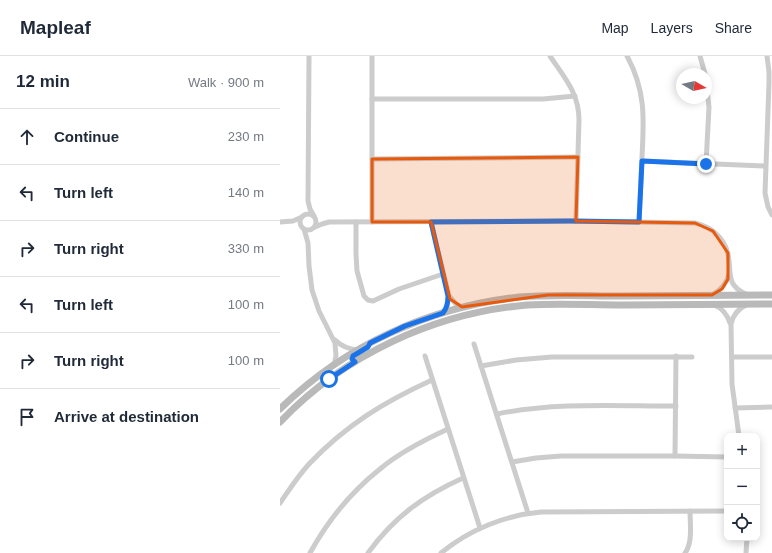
<!DOCTYPE html>
<meta charset="utf-8">
<style>
:root{--surface:#fff;--page:#f6f6f7;--text:#1f2937;--muted:#747a83;--line:#e0e1e3}
body{margin:0;font-family:Arial,sans-serif;background:var(--page);color:var(--text)}
.controls{position:absolute;right:12px;bottom:12px;display:grid;overflow:hidden;border-radius:8px;box-shadow:0 2px 10px #0003}
.controls button{width:36px;height:36px;display:grid;place-items:center;padding:0;border:0;border-bottom:1px solid var(--line);background:var(--surface);color:var(--text);font:20px sans-serif}
.compass{position:absolute;left:396px;top:12px;width:36px;height:36px;border-radius:50%;background:var(--surface);box-shadow:0 2px 10px #0003;rotate:99deg}
.stop{position:absolute;width:12px;height:12px;margin:-9px;border:3px solid #1a73e8;border-radius:50%;background:#fff}
.stop.end{background:#1a73e8;border-color:#fff;box-shadow:0 1px 4px #0008}
.list{margin:0;padding:0;list-style:none}
h2{display:flex;justify-content:space-between;align-items:center;height:52px;margin:0;padding:0 16px;font-size:17px}
h2 small{font-size:13px;font-weight:400;color:var(--muted)}
.list li{display:grid;grid-template-columns:26px 1fr auto;gap:12px;align-items:center;box-sizing:border-box;height:56px;padding:0 16px;border-top:1px solid var(--line)}
.list b{display:block;font-size:15px;white-space:nowrap}
.list em{font-size:13px;font-style:normal;color:var(--muted)}
.icon{flex:none;width:22px;height:22px;fill:none;stroke:currentColor;stroke-width:2;stroke-linecap:round;stroke-linejoin:round}
.map{position:relative;flex:none;width:492px;height:497px;overflow:hidden}
header{display:flex;align-items:center;gap:24px;box-sizing:border-box;height:56px;padding:0 20px;background:var(--surface);border-bottom:1px solid var(--line)}
header strong{font-size:19px}
nav{display:flex;gap:22px;margin-inline-start:auto;font-size:14px}
main{display:flex}
aside{flex:1;background:var(--surface)}
.map>svg:first-child{display:block}
</style>
<header>
<strong>Mapleaf</strong>
<nav><a>Map</a><a>Layers</a><a>Share</a></nav>
</header>
<main>
<aside>
<h2>12 min<small>Walk · 900 m</small></h2>
<ul class="list">
<li><svg class="icon" aria-label="ahead" viewBox="0 0 24 24"><path d="M12 20V5M6 11l6-6 6 6"/></svg><div><b>Continue</b></div><em>230 m</em></li>
<li><svg class="icon" aria-label="left" viewBox="0 0 24 24"><path d="M17 20v-9H6M10 6l-5 5 5 5"/></svg><div><b>Turn left</b></div><em>140 m</em></li>
<li><svg class="icon" aria-label="right" viewBox="0 0 24 24"><path d="M7 20v-9h11M14 6l5 5-5 5"/></svg><div><b>Turn right</b></div><em>330 m</em></li>
<li><svg class="icon" aria-label="left" viewBox="0 0 24 24"><path d="M17 20v-9H6M10 6l-5 5 5 5"/></svg><div><b>Turn left</b></div><em>100 m</em></li>
<li><svg class="icon" aria-label="right" viewBox="0 0 24 24"><path d="M7 20v-9h11M14 6l5 5-5 5"/></svg><div><b>Turn right</b></div><em>100 m</em></li>
<li><svg class="icon" aria-label="arrive" viewBox="0 0 24 24"><path d="M6 21V4h12l-3 4 3 4H6"/></svg><div><b>Arrive at destination</b></div></li>
</ul>
</aside>
<div class="map">
<svg width="492" height="497" viewBox="0 0 492 497">
<rect width="100%" height="100%" fill="#fff"/>
<g fill="none" stroke-linecap="round" stroke-linejoin="round">
<!-- street -->
<g stroke="#ccc" stroke-width="5">
<polyline points="29,0 28,145 30,153 34,160"/>
<path d="M 270,0 C 284,21 299,37 299,64 L 296,165"/>
<path d="M 347,0 C 366,35 364,63 362,101 C 361,123 360,144 359,166"/>
<polyline points="420,0 425,18"/>
<polyline points="487,0 489,16 489,27 485,137 488,151 492,159"/>
<polyline points="426,23 429,51 426,108"/>
<polyline points="92,43 263,43 295,40"/>
<polyline points="92,103 298,101"/>
<polyline points="362,105 485,110"/>
<circle cx="28" cy="166" r="8"/>
<polyline points="0,166 13,165 22,161"/>
<polyline points="76,166 76,198 77,215 84,240 88,244 93,245 119,233 163,218"/>
<polyline points="92,166 92,0"/>
<polyline points="151,166 169,240 167,251 163,257"/>
<path d="M 35,171 L 42,168 L 49,166 L 296,165 L 415,167 C 431,171 444,181 448,198 C 452,216 445,229 466,238"/>
<polyline points="24,173 28,187 29,210 32,234 39,255 55,287 56,300 54,309"/>
<path d="M 432,239 C 441,234 447,228 449,218"/>
<polyline points="169,240 176,248 182,251"/>
<path d="M 434,249 C 442,252 447,258 450,267"/>
<path d="M 55,284 C 61,290 68,293 78,294"/>
<polyline points="194,288 248,457"/>
<polyline points="145,300 200,472"/>
<polyline points="452,301 492,301"/>
<polyline points="201,310 236,304 272,301 412,301"/>
<polyline points="455,352 492,351"/>
<path d="M 217,358 C 275,346 336,350 396,350"/>
<path d="M 459,380 L 452,328 L 451,268 C 453,259 458,253 466,249"/>
<polyline points="395,400 396,300"/>
<polyline points="232,406 256,402 281,400 395,400 447,401"/>
<path d="M 0,447 C 9,434 18,420 29,408 C 66,369 104,346 152,324"/>
<path d="M 30,497 C 47,466 71,436 100,413 C 120,396 144,384 168,373"/>
<path d="M 88,497 C 114,461 143,440 183,422"/>
<path d="M 161,497 C 189,474 225,459 261,456 L 447,455"/>
<path d="M 405,497 C 413,487 410,467 410,455"/>
<polyline points="466,497 467,482"/>
</g>
<!-- secondary -->
<g stroke="#b9b9b9" stroke-width="7">
<path d="M 0,353 C 64,290 149,251 239,241 C 273,238 307,240 341,240 C 391,240 442,239 492,239"/>
<path d="M 0,366 C 64,299 154,257 247,249 C 279,247 311,249 344,249 C 393,249 443,248 492,248"/>
</g>
</g>
<g fill="none" stroke-linecap="round" stroke-linejoin="round">
<!-- route -->
<path stroke="#1a73e8" stroke-width="5" d="M 49,323 L 75,306 L 72,303 L 73,300 L 88,291 L 90,287 L 125,270 L 163,257 C 167,252 168,247 168,240 L 151,166 L 289,165 L 359,166 L 362,105 L 426,108"/>
</g>
<!-- marked area -->
<path fill="#e8590c" fill-opacity="0.2" stroke="#e8590c" stroke-width="3" stroke-linejoin="round" d="M 298,101 L 296,165 L 415,167 L 433,175 L 448,197 L 448,223 L 442,233 L 432,239 L 268,239 L 182,251 L 170,243 L 151,166 L 92,166 L 92,103 Z"/>
</svg>
<div class="controls">
<button>+</button>
<button>−</button>
<button><svg class="icon" aria-label="locate" viewBox="0 0 24 24"><circle cx="12" cy="12" r="6"/><path d="M12 2v4M12 18v4M2 12h4M18 12h4"/></svg></button>
</div>
<svg class="compass" viewBox="-18 -18 36 36"><path d="M0-13l5 13h-10z" fill="#e53935"/><path d="M0 13l5-13h-10z" fill="#747a83"/></svg>
<div class="stop" style="left:49px;top:323px"></div>
<div class="stop end" style="left:426px;top:108px"></div>
</div>
</main>
